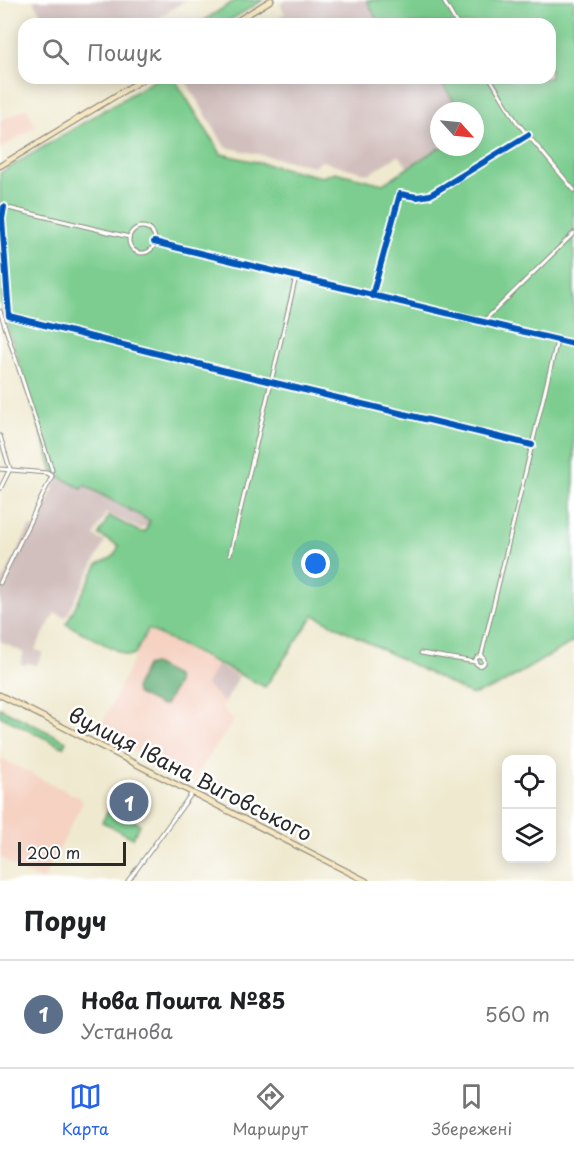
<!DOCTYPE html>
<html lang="uk">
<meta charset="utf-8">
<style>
:root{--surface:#fff;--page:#f6f6f6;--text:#202124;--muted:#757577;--line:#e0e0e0;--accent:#2563eb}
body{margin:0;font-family:"Playpen Sans",sans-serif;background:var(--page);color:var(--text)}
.controls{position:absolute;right:18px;bottom:18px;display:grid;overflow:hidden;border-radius:12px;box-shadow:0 3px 15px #0003}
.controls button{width:54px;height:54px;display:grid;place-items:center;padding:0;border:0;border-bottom:2px solid var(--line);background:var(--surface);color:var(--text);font:30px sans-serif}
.compass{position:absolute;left:430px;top:102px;width:54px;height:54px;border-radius:50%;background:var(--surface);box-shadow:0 3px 15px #0003;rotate:117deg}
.scale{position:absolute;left:18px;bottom:15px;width:108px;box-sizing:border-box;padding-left:6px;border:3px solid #2b2b2b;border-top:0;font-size:16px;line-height:21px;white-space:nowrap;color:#2b2b2b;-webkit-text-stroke:4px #fff;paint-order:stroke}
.you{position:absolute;left:316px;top:564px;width:21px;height:21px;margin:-15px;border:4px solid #fff;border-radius:50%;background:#1a73e8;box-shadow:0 0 0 9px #1a73e833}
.badge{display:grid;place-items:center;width:39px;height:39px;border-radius:50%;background:var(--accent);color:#fff;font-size:20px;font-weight:700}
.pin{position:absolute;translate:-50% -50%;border:3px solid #fff;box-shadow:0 2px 6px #0006}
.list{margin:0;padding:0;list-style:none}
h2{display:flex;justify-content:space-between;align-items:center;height:78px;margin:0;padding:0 24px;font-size:26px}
h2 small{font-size:20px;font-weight:400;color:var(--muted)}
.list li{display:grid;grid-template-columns:39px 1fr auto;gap:18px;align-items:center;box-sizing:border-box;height:108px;padding:0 24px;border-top:2px solid var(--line)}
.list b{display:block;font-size:22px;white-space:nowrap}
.list p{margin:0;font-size:20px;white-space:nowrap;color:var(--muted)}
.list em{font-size:20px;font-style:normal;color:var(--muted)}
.icon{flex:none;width:33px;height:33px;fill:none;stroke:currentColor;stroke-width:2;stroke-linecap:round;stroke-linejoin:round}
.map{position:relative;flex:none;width:574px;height:881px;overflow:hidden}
.search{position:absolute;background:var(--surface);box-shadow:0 3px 15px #0003;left:18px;right:18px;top:18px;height:66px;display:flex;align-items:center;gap:15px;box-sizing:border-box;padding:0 21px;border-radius:18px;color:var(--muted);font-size:22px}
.sheet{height:186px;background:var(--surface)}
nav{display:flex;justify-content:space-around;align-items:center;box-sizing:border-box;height:84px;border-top:2px solid var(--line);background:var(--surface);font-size:16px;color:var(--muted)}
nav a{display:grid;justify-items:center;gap:3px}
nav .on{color:var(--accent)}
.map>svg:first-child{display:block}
</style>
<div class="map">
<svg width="574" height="881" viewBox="0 0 574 881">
<rect width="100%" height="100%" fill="#fff"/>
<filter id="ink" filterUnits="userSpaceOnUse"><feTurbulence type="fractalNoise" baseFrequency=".0167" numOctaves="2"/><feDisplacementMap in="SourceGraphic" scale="12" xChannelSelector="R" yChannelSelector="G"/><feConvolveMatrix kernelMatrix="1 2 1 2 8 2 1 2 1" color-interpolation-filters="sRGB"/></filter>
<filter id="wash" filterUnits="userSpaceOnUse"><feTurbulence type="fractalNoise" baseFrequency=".008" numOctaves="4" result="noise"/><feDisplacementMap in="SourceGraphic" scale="24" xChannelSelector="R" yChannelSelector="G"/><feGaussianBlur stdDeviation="1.35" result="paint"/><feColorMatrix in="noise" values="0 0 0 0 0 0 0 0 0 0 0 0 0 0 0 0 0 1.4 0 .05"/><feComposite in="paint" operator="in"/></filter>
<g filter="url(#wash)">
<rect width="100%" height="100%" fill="#efe9cf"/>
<!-- built -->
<g fill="#f5d2c2">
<polygon points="27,108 36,126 0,149 0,121"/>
<polygon points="148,630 239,676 222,706 234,721 192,781 98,732"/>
<polygon points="0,758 82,799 82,804 43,881 22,872 0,857"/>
</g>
<!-- industrial -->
<g fill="#d1bfbd">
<polygon points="33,0 186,0 149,24 47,24"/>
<polygon points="286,0 367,0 379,24 273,24 272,22 285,13 280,4"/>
<polygon points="184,78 439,78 460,111 439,111 440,147 408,168 399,155 369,174 322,161 313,166 225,147"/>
<polygon points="57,477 82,489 84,485 150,521 147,528 143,526 141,529 106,513 94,536 105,542 66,617 55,613 35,649 43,653 36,666 29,663 24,665 20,663 24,653 0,641 0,586 30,526 36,529 54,488 52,487"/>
<polygon points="216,665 239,676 225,703 206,685"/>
</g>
<!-- green -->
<g fill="#7ccd8f" stroke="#547c5d" stroke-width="1.5">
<polygon points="236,0 263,0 224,24 198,24"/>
<polygon points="367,0 574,0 574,641 498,686 472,695 314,615 265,687 148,629 135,654 127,656 66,624 98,564 113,557 119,546 99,535 109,516 140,532 145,532 150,521 84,485 82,489 54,474 0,303 2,211 0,210 0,173 158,78 174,78 221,154 322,177 335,172 383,184 440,147 475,147 475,111 460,111 439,78 550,78 550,24 379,24"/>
<polygon points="0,708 66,741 63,747 0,716"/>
<polygon points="109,809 140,824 133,838 102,822"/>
</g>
<!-- forest -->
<polygon fill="#65b07a" stroke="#486e52" stroke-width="1.5" points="153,664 176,676 177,683 165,705 161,706 137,694 135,689 146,666"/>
</g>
<g filter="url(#ink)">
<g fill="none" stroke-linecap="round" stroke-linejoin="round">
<defs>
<g id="minor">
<polyline points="443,0 457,24"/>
<polyline points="490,78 516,121 574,190"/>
<polyline points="0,206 129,237"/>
<polyline points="4,207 2,219 9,316 222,370 532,445"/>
<circle cx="142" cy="240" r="13"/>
<polyline points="154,242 574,344"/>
<polyline points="372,296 400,194 417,197 430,195 528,135"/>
<polyline points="0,311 52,470"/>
<polyline points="483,322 574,233"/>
<polyline points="0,436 10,469 0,489"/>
<polyline points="0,469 47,473 52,476 0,583"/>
<polyline points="230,554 296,277"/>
<polyline points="421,653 475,662"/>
<circle cx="480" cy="661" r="4.5"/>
<polyline points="481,657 557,341"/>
<polyline points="128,881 192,793"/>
</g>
<g id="secondary">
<polyline points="232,24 271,0"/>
<polyline points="0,166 145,78"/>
<polyline points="0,695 366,881"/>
</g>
</defs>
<!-- minor casing -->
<use href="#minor" stroke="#8d8a7d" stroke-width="5"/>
<!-- secondary casing -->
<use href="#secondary" stroke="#8d8a7d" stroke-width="7"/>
<!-- minor -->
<use href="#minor" stroke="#fff" stroke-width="3"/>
<!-- secondary -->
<use href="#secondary" stroke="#f7e8c3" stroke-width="4.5"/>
<defs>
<g id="cycleway">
<polyline points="4,207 2,219 9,316 222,370 532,445"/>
<polyline points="154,242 574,344"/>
<polyline points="372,296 400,194 417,197 430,195 528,135"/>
</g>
</defs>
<!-- cycleway casing -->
<use href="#cycleway" stroke="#fff" stroke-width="10"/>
<!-- cycleway -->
<use href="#cycleway" stroke="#0057b8" stroke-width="6"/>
</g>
</g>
<g text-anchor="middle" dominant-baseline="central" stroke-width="5" stroke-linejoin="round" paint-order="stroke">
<!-- street labels -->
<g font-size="21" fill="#2b2b2b" stroke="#fff">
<text transform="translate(191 773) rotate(27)">вулиця Івана Виговського</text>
</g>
</g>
</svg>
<div class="controls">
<button><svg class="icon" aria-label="locate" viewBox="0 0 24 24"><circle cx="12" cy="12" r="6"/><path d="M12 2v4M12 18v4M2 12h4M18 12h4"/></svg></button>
<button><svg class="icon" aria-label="layers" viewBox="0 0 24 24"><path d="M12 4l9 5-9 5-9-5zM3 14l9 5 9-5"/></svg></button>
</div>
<svg class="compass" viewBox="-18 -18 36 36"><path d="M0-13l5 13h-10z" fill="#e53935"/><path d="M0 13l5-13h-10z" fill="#757577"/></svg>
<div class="scale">200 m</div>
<div class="you"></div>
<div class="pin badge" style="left:129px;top:802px;background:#5c6f8a">1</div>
<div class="search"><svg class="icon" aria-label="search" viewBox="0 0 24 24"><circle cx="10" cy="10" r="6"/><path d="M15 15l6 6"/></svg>Пошук</div>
</div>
<section class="sheet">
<h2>Поруч<small></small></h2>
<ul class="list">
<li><span class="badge" style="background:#5c6f8a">1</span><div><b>Нова Пошта №85</b><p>Установа</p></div><em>560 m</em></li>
</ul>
</section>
<nav>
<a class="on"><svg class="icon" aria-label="map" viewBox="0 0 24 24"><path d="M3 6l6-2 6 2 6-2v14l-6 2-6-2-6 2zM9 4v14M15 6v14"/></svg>Карта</a>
<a><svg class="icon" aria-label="directions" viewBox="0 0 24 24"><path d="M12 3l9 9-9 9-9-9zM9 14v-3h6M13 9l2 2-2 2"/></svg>Маршрут</a>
<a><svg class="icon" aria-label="saved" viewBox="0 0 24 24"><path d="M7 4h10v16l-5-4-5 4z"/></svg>Збережені</a>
</nav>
